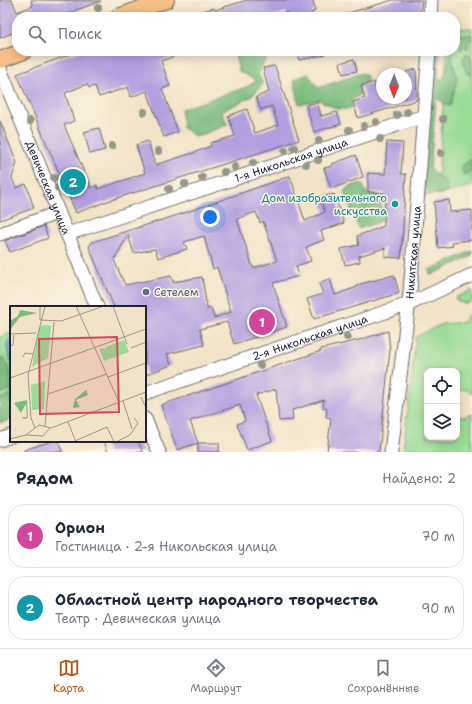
<!DOCTYPE html>
<html lang="ru">
<meta charset="utf-8">
<style>
:root{--surface:#fff;--page:#f6f6f7;--text:#1f2937;--muted:#747a83;--line:#e0e1e3;--accent:#b45309}
body{margin:0;font-family:"Shantell Sans",sans-serif;background:var(--page);color:var(--text)}
.controls{position:absolute;right:12px;bottom:12px;display:grid;overflow:hidden;border-radius:8px;box-shadow:0 2px 10px #0003}
.controls button{width:36px;height:36px;display:grid;place-items:center;padding:0;border:0;border-bottom:1px solid var(--line);background:var(--surface);color:var(--text);font:20px sans-serif}
.compass{position:absolute;left:376px;top:68px;width:36px;height:36px;border-radius:50%;background:var(--surface);box-shadow:0 2px 10px #0003;rotate:181deg}
.you{position:absolute;left:210px;top:217px;width:14px;height:14px;margin:-10px;border:3px solid #fff;border-radius:50%;background:#1a73e8;box-shadow:0 0 0 6px #1a73e833}
.badge{display:grid;place-items:center;width:26px;height:26px;border-radius:50%;background:var(--accent);color:#fff;font-size:13px;font-weight:700}
.pin{position:absolute;translate:-50% -50%;border:2px solid #fff;box-shadow:0 1px 4px #0006}
.list{margin:0;padding:0;list-style:none}
h2{display:flex;justify-content:space-between;align-items:center;height:52px;margin:0;padding:0 16px;font-size:17px}
h2 small{font-size:13px;font-weight:400;color:var(--muted)}
.list li{display:grid;grid-template-columns:26px 1fr auto;gap:12px;align-items:center;box-sizing:border-box;height:64px;margin:0 8px 8px;padding:0 8px;border:1px solid var(--line);border-radius:16px}
.list b{display:block;font-size:15px;white-space:nowrap}
.list p{margin:0;font-size:13px;white-space:nowrap;color:var(--muted)}
.list em{font-size:13px;font-style:normal;color:var(--muted)}
.icon{flex:none;width:22px;height:22px;fill:none;stroke:currentColor;stroke-width:2;stroke-linecap:round;stroke-linejoin:round}
.map{position:relative;flex:none;width:472px;height:452px;overflow:hidden}
.search{position:absolute;background:var(--surface);box-shadow:0 2px 10px #0003;left:12px;right:12px;top:12px;height:44px;display:flex;align-items:center;gap:10px;box-sizing:border-box;padding:0 14px;border-radius:16px;color:var(--muted);font-size:15px}
.sheet{height:196px;background:var(--surface)}
nav{display:flex;justify-content:space-around;align-items:center;box-sizing:border-box;height:56px;border-top:1px solid var(--line);background:var(--surface);font-size:11px;color:var(--muted)}
nav a{display:grid;justify-items:center;gap:2px}
nav .on{color:var(--accent)}
.map>svg:first-child{display:block}
</style>
<div class="map">
<svg width="472" height="452" viewBox="0 0 472 452">
<rect width="100%" height="100%" fill="#fcf5e5"/>
<filter id="ink" filterUnits="userSpaceOnUse"><feTurbulence type="fractalNoise" baseFrequency=".025" numOctaves="2"/><feDisplacementMap in="SourceGraphic" scale="8" xChannelSelector="R" yChannelSelector="G"/><feConvolveMatrix kernelMatrix="1 2 1 2 8 2 1 2 1" color-interpolation-filters="sRGB"/></filter>
<filter id="wash" filterUnits="userSpaceOnUse"><feTurbulence type="fractalNoise" baseFrequency=".012" numOctaves="4" result="noise"/><feDisplacementMap in="SourceGraphic" scale="16" xChannelSelector="R" yChannelSelector="G"/><feGaussianBlur stdDeviation="0.9" result="paint"/><feColorMatrix in="noise" values="0 0 0 0 0 0 0 0 0 0 0 0 0 0 0 0 0 1.4 0 .05"/><feComposite in="paint" operator="in"/></filter>
<g filter="url(#wash)">
<rect width="100%" height="100%" fill="#f1e3c6"/>
<!-- green -->
<g fill="#9adc94" stroke="#5e7f68">
<polygon points="472,28 472,186 437,195 447,51 455,51 455,29"/>
<path d="M 472,290 L 472,301 C 466,305 460,304 455,298 Z"/>
<polygon points="472,315 472,394 465,389 457,391 457,371 427,371 427,437 457,437 457,415 463,417 472,414 472,452 403,452 416,337 442,324 464,322 467,316"/>
<polygon points="11,333 11,419 0,423 0,337"/>
</g>
<!-- forest -->
<g fill="#7bbc7e" stroke="#4e6f5c">
<polygon points="455,32 457,35 471,35 472,39 468,41 468,49 463,46 461,51 455,38"/>
<polygon points="234,51 275,51 266,58 258,74 263,84 252,96 222,111 227,125 196,137 183,128 181,109 244,88 257,81 239,71"/>
<polygon points="433,51 439,51 438,77 443,80 451,54 457,80 450,106 436,98 430,169 447,183 447,192 423,196"/>
<polygon points="466,53 472,60 472,75 466,73 463,59"/>
<polygon points="362,73 367,76 367,82 359,86 360,95 352,100 351,109 337,109 319,100 299,104 294,79 308,74 318,88"/>
<polygon points="472,158 472,170 464,175 461,167"/>
<polygon points="361,183 368,194 379,195 381,197 382,221 359,229 344,192 348,187"/>
<polygon points="472,251 472,256 431,275 429,270"/>
<polygon points="4,357 11,375 11,389 0,394 0,359"/>
<polygon points="11,395 11,419 0,423 0,399"/>
</g>
<!-- water -->
<path fill="#69a8dc" stroke="#46658c" d="M 11,338 L 11,361 C 8,353 3,344 11,338 Z"/>
<g id="blocks">
<!-- building -->
<g fill="#b19fe0" fill-rule="evenodd">
<polygon points="0,0 12,0 17,12 33,6 31,0 101,1 58,17 17,17 17,31 0,38"/>
<polygon points="247,0 313,0 315,11 312,12 313,17 288,17 286,12 270,17 191,17 190,15 214,8 215,10"/>
<polygon points="393,0 422,0 420,17 345,17 345,14"/>
<polygon points="79,51 186,52 161,61 170,86 162,89 178,132 164,137 147,91 131,97 128,87 99,97 95,86 89,88 87,84 65,93 74,121 64,125 91,188 97,185 98,189 145,173 136,145 148,141 155,165 193,153 211,146 210,143 235,136 228,116 247,109 255,133 278,125 272,106 261,110 256,97 269,92 263,68 275,66 299,140 108,201 76,213 17,74"/>
<polygon points="296,51 324,51 324,55 299,60"/>
<polygon points="354,59 357,71 343,74 340,63"/>
<polygon points="416,69 417,100 358,118 353,102 365,98 361,86 374,82 379,98 406,98 406,72"/>
<polygon points="317,102 321,116 337,112 341,124 314,132 306,105"/>
<polygon points="0,121 17,163 12,178 16,188 26,184 34,208 0,220"/>
<polygon points="99,128 105,150 90,154 84,132"/>
<polygon points="387,142 403,143 401,174 406,174 401,258 385,257 385,248 359,256 360,262 345,265 341,249 359,245 357,236 384,226 385,193 368,192 368,173 385,174"/>
<polygon points="356,155 363,177 331,189 324,168 333,166 332,164"/>
<path d="M 290,176 L 305,221 L 325,212 L 320,198 L 334,194 L 344,223 L 321,231 L 324,240 L 306,247 L 311,261 L 296,266 L 299,276 L 273,283 L 287,327 L 234,344 L 227,322 L 200,329 L 204,345 L 167,354 L 171,365 L 145,375 L 145,307 L 114,307 L 89,247 L 92,242 L 184,213 ZM 256,212 L 260,223 L 263,221 L 277,261 L 253,268 L 237,219 ZM 128,235 L 134,253 L 155,249 L 158,258 L 187,249 L 184,242 L 204,236 L 213,269 L 217,267 L 231,312 L 214,318 L 211,308 L 207,309 L 202,277 L 173,282 L 171,276 L 125,285 L 114,260 Z"/>
<polygon points="449,200 450,212 472,210 472,240 452,242 453,246 438,248 434,202"/>
<polygon points="44,226 48,238 10,252 5,241"/>
<polygon points="394,275 399,293 314,319 307,299 323,294 319,283 330,279 335,295 357,287 357,285"/>
<polygon points="388,331 390,350 379,452 327,452 331,418 326,417 327,408 323,408 324,400 292,410 293,420 279,421 276,389 256,395 272,441 247,450 237,424 245,421 240,405 190,421 198,443 177,450 161,405 321,351 321,349 359,340"/>
<polygon points="52,441 59,441 62,452 24,452 24,450"/>
<polygon points="104,441 138,441 143,452 108,452"/>
<rect x="198" y="443" width="21" height="9"/>
</g>
</g>
</g>
<g filter="url(#ink)">
<use href="#blocks" fill-opacity="0" stroke="#6a666c" stroke-width="1"/>
<g fill="none" stroke-linecap="round" stroke-linejoin="round">
<defs>
<g id="minor">
<polyline points="430,17 431,0"/>
<path id="s1" d="M 0,69 L 97,307"/>
<polyline points="0,234 57,213"/>
<path id="s2" d="M 67,234 L 424,116"/>
<path id="s3" d="M 145,393 L 409,304 L 472,275"/>
<polyline points="145,419 159,452"/>
<polyline points="0,440 11,436"/>
<path id="s4" d="M 391,452 L 410,292 L 429,51"/>
</g>
<g id="major">
<polyline points="118,17 166,0"/>
<polyline points="0,60 24,51"/>
</g>
</defs>
<!-- minor casing -->
<use href="#minor" stroke="#6a666c" stroke-width="15"/>
<!-- major casing -->
<use href="#major" stroke="#6a666c" stroke-width="18"/>
<!-- minor -->
<use href="#minor" stroke="#fff" stroke-width="13"/>
<!-- major -->
<use href="#major" stroke="#f5bf86" stroke-width="16"/>
</g>
<!-- trees -->
<g fill="#939888">
<circle cx="98" cy="8" r="4"/>
<circle cx="144" cy="112" r="4"/>
<circle cx="407" cy="112" r="4"/>
<circle cx="397" cy="115" r="4"/>
<circle cx="443" cy="119" r="4"/>
<circle cx="30" cy="121" r="4"/>
<circle cx="376" cy="122" r="4"/>
<circle cx="364" cy="126" r="4"/>
<circle cx="349" cy="130" r="4"/>
<circle cx="380" cy="139" r="4"/>
<circle cx="319" cy="141" r="4"/>
<circle cx="112" cy="146" r="4"/>
<circle cx="294" cy="148" r="4"/>
<circle cx="158" cy="151" r="4"/>
<circle cx="285" cy="151" r="4"/>
<circle cx="441" cy="153" r="4"/>
<circle cx="318" cy="160" r="4"/>
<circle cx="253" cy="163" r="4"/>
<circle cx="306" cy="164" r="4"/>
<circle cx="235" cy="167" r="4"/>
<circle cx="224" cy="172" r="4"/>
<circle cx="54" cy="178" r="4"/>
<circle cx="202" cy="178" r="4"/>
<circle cx="185" cy="184" r="4"/>
<circle cx="58" cy="188" r="4"/>
<circle cx="169" cy="189" r="4"/>
<circle cx="347" cy="337" r="4"/>
<circle cx="260" cy="365" r="4"/>
</g>
</g>
<!-- markers -->
<circle fill="#0f9aa8" stroke="#fcf5e5" stroke-width="1.5" cx="395" cy="204" r="4"/>
<circle fill="#5c6f8a" stroke="#fcf5e5" stroke-width="1.5" cx="146" cy="292" r="4"/>
<g text-anchor="middle" dominant-baseline="central" stroke-width="3" stroke-linejoin="round" paint-order="stroke">
<!-- street labels -->
<g font-size="11" fill="#22223b" stroke="#fcf5e5">
<text stroke="none"><textPath href="#s2" startOffset="236">1-я Никольская улица</textPath></text>
<text stroke="none"><textPath href="#s1" startOffset="128">Девическая улица</textPath></text>
<text stroke="none"><textPath href="#s4" startOffset="201">Никитская улица</textPath></text>
<text stroke="none"><textPath href="#s3" startOffset="174">2-я Никольская улица</textPath></text>
</g>
<!-- culture labels -->
<g font-size="11" fill="#0d838f" stroke="#fcf5e5" text-anchor="end">
<text x="387" y="198">Дом изобразительного<tspan x="387" dy="13">искусства</tspan></text>
</g>
<!-- service labels -->
<g font-size="11" fill="#4e5e75" stroke="#fcf5e5" text-anchor="start">
<text x="154" y="292">Сетелем</text>
</g>
</g>
<!-- overview -->
<g transform="translate(10 306)">
<rect width="136" height="136" fill="#f1e3c6"/>
<path d="M 34,19 L 41,20 L 38,52 L 22,61 L 29,21 ZM 114,34 L 119,46 L 94,55 L 89,43 L 94,42 L 96,44 L 96,41 ZM 35,75 L 34,103 L 22,104 L 21,79 Z" fill="#9adc94"/>
<path d="M 10,4 L 27,7 L 10,11 L 0,24 L 0,15 L 8,10 ZM 76,84 L 78,89 L 66,94 L 70,101 L 63,102 L 65,93 ZM 17,94 L 18,112 L 14,113 L 12,111 L 17,111 L 16,98 L 11,107 L 4,97 Z" fill="#7bbc7e"/>
<path fill="none" stroke="#9e968e" stroke-width="1" d="M 30,0 L 30,14M 66,0 L 109,96M 103,0 L 117,38M 30,14 L 51,15 L 94,0M 0,28 L 26,27M 0,40 L 3,39 L 4,29M 121,42 L 136,36M 13,51 L 15,47 L 23,48M 98,71 L 136,57M 0,72 L 136,23M 38,88 L 97,68M 131,91 L 136,102M 113,95 L 122,123M 58,116 L 66,136M 35,120 L 44,16M 25,122 L 21,112 L 18,69 L 35,0M 16,129 L 29,119 L 41,122 L 136,86M 0,133 L 16,129 L 33,130 L 40,122M 65,135 L 97,121 L 104,136M 106,136 L 120,129 L 128,117 L 124,112"/>
<path fill="#d1495b" fill-opacity="0.15" stroke="#d1495b" stroke-width="2" d="M 107,31 L 109,106 L 30,108 L 29,33 Z"/>
<rect width="136" height="136" fill="none" stroke="#22223b" stroke-width="2"/>
</g>
</svg>
<div class="controls">
<button><svg class="icon" aria-label="locate" viewBox="0 0 24 24"><circle cx="12" cy="12" r="6"/><path d="M12 2v4M12 18v4M2 12h4M18 12h4"/></svg></button>
<button><svg class="icon" aria-label="layers" viewBox="0 0 24 24"><path d="M12 4l9 5-9 5-9-5zM3 14l9 5 9-5"/></svg></button>
</div>
<svg class="compass" viewBox="-18 -18 36 36"><path d="M0-13l5 13h-10z" fill="#e53935"/><path d="M0 13l5-13h-10z" fill="#747a83"/></svg>
<div class="you"></div>
<div class="pin badge" style="left:262px;top:322px;background:#d1479c">1</div>
<div class="pin badge" style="left:73px;top:182px;background:#0f9aa8">2</div>
<div class="search"><svg class="icon" aria-label="search" viewBox="0 0 24 24"><circle cx="10" cy="10" r="6"/><path d="M15 15l6 6"/></svg>Поиск</div>
</div>
<section class="sheet">
<h2>Рядом<small>Найдено: 2</small></h2>
<ul class="list">
<li><span class="badge" style="background:#d1479c">1</span><div><b>Орион</b><p>Гостиница · 2-я Никольская улица</p></div><em>70 m</em></li>
<li><span class="badge" style="background:#0f9aa8">2</span><div><b>Областной центр народного творчества</b><p>Театр · Девическая улица</p></div><em>90 m</em></li>
</ul>
</section>
<nav>
<a class="on"><svg class="icon" aria-label="map" viewBox="0 0 24 24"><path d="M3 6l6-2 6 2 6-2v14l-6 2-6-2-6 2zM9 4v14M15 6v14"/></svg>Карта</a>
<a><svg class="icon" aria-label="directions" viewBox="0 0 24 24"><path d="M12 3l9 9-9 9-9-9zM9 14v-3h6M13 9l2 2-2 2"/></svg>Маршрут</a>
<a><svg class="icon" aria-label="saved" viewBox="0 0 24 24"><path d="M7 4h10v16l-5-4-5 4z"/></svg>Сохранённые</a>
</nav>
